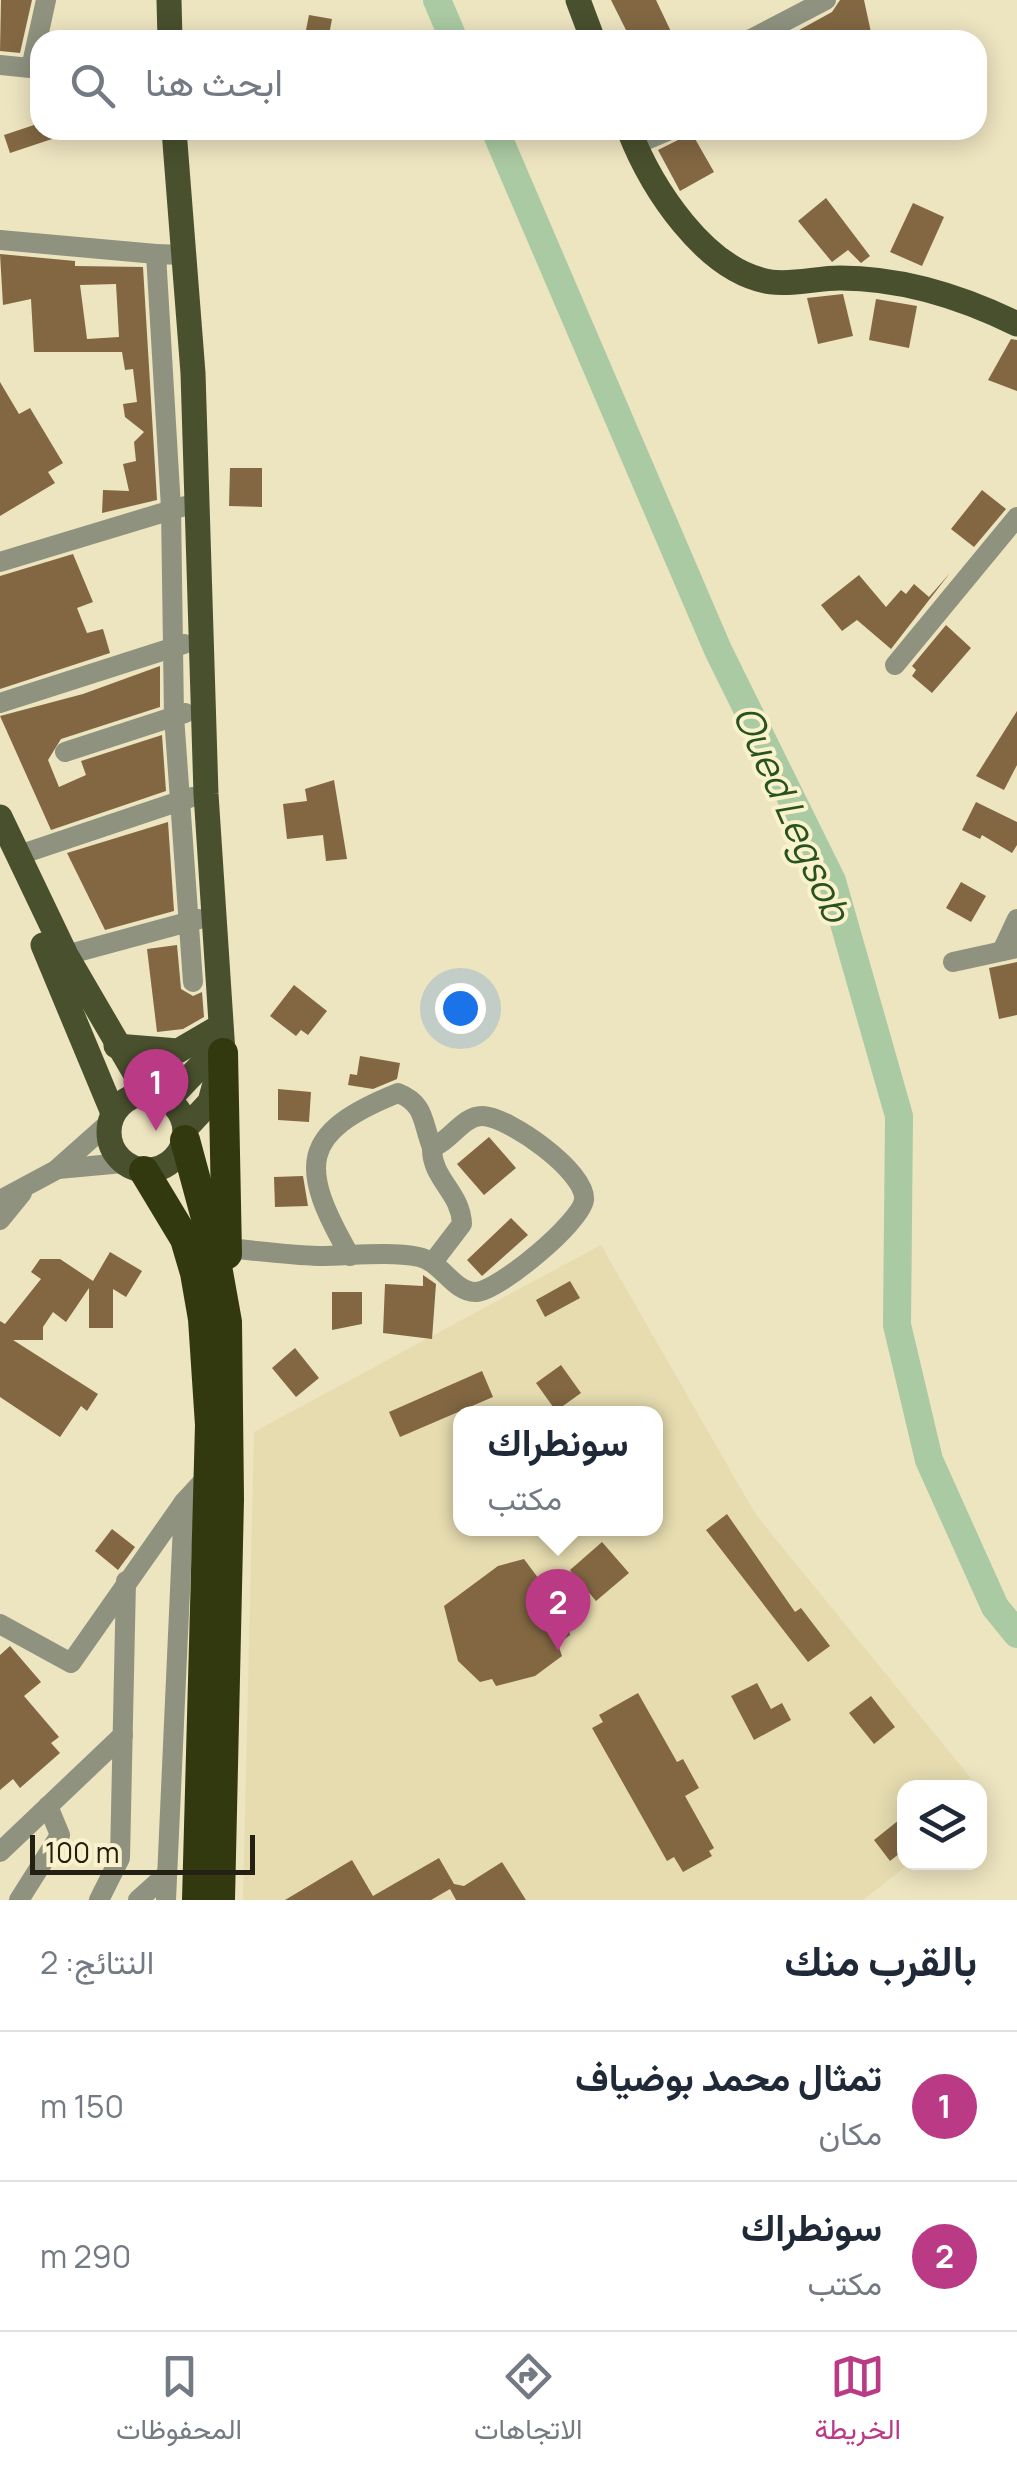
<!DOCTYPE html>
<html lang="ar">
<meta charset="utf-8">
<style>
:root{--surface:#fff;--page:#f6f6f7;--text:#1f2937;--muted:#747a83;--line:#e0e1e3;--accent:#ba3a86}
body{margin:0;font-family:Manrope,Vazirmatn,sans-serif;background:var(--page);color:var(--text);direction:rtl}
.controls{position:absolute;right:30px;bottom:30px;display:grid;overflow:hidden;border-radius:20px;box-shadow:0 5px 25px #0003}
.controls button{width:90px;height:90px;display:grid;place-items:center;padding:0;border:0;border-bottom:2px solid var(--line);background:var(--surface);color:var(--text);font:50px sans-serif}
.scale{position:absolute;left:30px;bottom:25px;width:225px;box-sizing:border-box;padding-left:10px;border:5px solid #242013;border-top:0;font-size:28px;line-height:35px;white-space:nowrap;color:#242013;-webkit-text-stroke:8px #faf2cd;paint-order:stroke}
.you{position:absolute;left:460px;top:1008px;width:35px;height:35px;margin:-25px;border:8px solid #fff;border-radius:50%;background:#1a73e8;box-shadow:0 0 0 15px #1a73e833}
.badge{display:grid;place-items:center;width:65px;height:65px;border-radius:50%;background:var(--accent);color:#fff;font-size:32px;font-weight:700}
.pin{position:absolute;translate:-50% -82px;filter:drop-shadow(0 2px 5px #0008)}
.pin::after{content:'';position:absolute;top:52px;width:35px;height:30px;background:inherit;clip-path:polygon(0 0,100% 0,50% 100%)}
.popup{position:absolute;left:453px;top:1406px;width:210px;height:130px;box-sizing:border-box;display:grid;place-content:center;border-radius:20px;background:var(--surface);filter:drop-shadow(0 2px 8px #0005);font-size:32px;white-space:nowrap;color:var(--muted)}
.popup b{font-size:38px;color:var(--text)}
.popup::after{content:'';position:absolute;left:50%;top:100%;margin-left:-20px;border:20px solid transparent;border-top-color:var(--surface)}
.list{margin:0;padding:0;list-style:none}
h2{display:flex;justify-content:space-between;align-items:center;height:130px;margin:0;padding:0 40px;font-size:42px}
h2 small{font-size:32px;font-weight:400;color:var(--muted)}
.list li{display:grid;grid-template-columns:65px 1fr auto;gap:30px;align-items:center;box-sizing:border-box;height:150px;padding:0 40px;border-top:2px solid var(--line)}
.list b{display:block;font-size:38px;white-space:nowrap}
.list p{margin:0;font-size:32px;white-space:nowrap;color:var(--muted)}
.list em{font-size:32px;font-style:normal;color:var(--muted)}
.icon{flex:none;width:55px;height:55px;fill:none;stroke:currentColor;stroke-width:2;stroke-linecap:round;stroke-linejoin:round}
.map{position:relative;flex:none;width:1017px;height:1900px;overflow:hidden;direction:ltr}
.search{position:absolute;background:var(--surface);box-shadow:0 5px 25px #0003;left:30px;right:30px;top:30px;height:110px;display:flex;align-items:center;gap:25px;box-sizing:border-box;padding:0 35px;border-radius:30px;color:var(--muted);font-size:38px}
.sheet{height:430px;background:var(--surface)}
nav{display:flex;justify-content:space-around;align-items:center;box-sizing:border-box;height:140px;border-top:2px solid var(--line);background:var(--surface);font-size:28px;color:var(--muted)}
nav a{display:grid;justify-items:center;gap:5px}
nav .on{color:var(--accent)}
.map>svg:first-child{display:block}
</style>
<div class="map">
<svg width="1017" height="1900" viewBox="0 0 1017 1900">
<rect width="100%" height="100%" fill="#ede4c0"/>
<!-- built -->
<path fill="#e6dcb0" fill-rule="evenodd" d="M 601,1245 L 756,1515 L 978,1787 L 904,1788 L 904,1862 L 910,1863 L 863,1900 L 243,1900 L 254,1432 ZM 460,1414 L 656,1414 L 656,1528 L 460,1528 Z"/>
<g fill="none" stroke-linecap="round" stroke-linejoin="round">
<!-- river -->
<g stroke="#aacaa3" stroke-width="28">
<polyline points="437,0 454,40"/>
<polyline points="495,130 718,650 832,881 899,1116 897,1325 929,1460 995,1607 1017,1634"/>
</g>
</g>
<!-- building -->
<g fill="#826742" fill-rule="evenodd">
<polygon points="1,0 32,0 20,53 0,51"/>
<polygon points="611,0 656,0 675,40 631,40"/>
<polygon points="840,0 864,0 872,37 781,40 832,12"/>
<polygon points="309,15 332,19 328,40 304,40"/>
<polygon points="40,123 40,130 73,132 10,153 4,135"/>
<polygon points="684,130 690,130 714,172 680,191 658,150 680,139"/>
<polygon points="826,198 870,256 861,263 848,250 832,262 798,221"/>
<polygon points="913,203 944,217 922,266 890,252"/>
<path d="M 0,254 L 75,261 L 75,266 L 143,267 L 157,500 L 102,513 L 103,490 L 129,491 L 123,464 L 136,461 L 134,442 L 144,432 L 125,417 L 123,404 L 137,402 L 133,369 L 125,370 L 122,352 L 34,352 L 31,299 L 3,305 ZM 116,284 L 119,337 L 87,339 L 80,285 Z"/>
<polygon points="843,294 853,336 818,344 807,298"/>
<polygon points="876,299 917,306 909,348 869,340"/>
<polygon points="1011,339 1017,340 1017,391 988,380"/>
<polygon points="0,382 19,414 30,408 63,463 48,472 55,483 0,516"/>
<polygon points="230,468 262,468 262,507 229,506"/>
<polygon points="982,490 1006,509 974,547 951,529"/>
<polygon points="73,554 93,602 77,608 87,633 103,629 110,653 0,689 0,576"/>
<polygon points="950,573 891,649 857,620 842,631 821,605 859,575 886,607 901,590 906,594 914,584 929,597"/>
<polygon points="946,625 971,648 932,693 912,676 916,670 912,666"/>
<polygon points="160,666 160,707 61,739 48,760 59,787 86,775 81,761 162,735 166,791 51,830 0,716 83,694"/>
<polygon points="1017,711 1017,765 1004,790 976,776"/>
<polygon points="334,780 347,859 326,861 323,835 287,839 283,804 307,801 305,789"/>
<polygon points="976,802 1017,822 1017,845 1012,853 982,835 980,839 962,830"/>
<polygon points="168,822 174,911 105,930 67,853"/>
<polygon points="961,882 986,896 971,922 946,908"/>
<polygon points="177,945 181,989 193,996 202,992 204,1017 183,1029 157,1032 147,949"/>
<polygon points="1017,962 1017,1015 999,1019 989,968"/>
<polygon points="294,985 327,1011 308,1035 301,1030 296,1036 270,1016"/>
<polygon points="360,1056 400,1063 397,1079 373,1089 348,1085 350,1074 357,1075"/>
<polygon points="278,1089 311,1092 309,1122 278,1120"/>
<polygon points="489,1137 516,1168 484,1195 457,1164"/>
<polygon points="303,1176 308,1206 275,1207 274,1177"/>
<polygon points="511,1218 528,1235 482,1276 467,1260"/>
<polygon points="110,1252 142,1271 126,1297 113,1289 113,1328 89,1328 89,1288 66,1322 53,1312 43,1327 43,1340 13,1340 98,1394 87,1411 81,1406 60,1437 0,1397 0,1321 5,1324 41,1279 31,1272 40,1259 60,1259 93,1281"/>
<polygon points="423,1275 436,1284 432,1339 383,1333 385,1284 423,1286"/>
<polygon points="570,1281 580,1298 545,1317 536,1300"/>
<polygon points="332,1292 362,1292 362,1324 332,1330"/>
<polygon points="295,1348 319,1378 296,1397 272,1368"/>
<polygon points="561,1365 581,1393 556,1411 536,1383"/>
<polygon points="482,1371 493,1397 400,1437 389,1412"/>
<polygon points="727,1514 795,1612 801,1608 830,1646 808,1662 706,1530"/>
<polygon points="112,1529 135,1547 118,1570 95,1551"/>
<polygon points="602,1542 629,1573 596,1601 570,1570"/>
<polygon points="524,1559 565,1614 570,1635 558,1644 562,1656 535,1676 496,1686 492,1679 480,1682 458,1661 444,1606 498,1566"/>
<polygon points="10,1646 41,1682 24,1696 59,1737 51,1743 60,1753 20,1788 13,1779 0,1790 0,1655"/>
<polygon points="757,1683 771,1709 782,1703 791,1720 754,1740 731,1696"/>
<polygon points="638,1693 677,1762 683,1759 699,1788 685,1796 714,1848 709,1851 712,1856 683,1872 674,1857 667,1861 592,1728 603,1722 599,1715"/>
<polygon points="871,1696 895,1727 874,1744 849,1713"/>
<polygon points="904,1816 904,1850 890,1861 874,1840"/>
<polygon points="439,1858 454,1884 464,1886 502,1862 526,1900 456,1900 450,1889 431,1900 285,1900 352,1860 373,1896"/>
</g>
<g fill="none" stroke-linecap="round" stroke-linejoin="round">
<!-- minor -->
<g stroke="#8e927f" stroke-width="20">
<polyline points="749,40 826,0"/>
<polyline points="0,65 40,69"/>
<polyline points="31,68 46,0"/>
<polyline points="634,145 670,130"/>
<polyline points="0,240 156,254"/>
<polyline points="182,255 156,254 171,508 174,716 193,982"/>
<polyline points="0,562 185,506"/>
<polyline points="895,665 1017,517"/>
<polyline points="0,703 184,644"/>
<polyline points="65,752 185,713"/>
<polyline points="19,855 192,797"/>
<polyline points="1002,951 1017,919"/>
<polyline points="66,955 199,919"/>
<polyline points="953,962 1017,948"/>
<path d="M 432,1147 C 431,1179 461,1192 462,1224 L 433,1262"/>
<polyline points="58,1169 123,1163"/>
<polyline points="0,1200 56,1170 110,1122"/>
<polyline points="0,1220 22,1193"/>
<path d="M 228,1248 C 258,1251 289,1255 319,1256 C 351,1256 387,1251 419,1257 C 441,1261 454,1293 476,1292 C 499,1291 581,1222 584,1200 C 587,1172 509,1117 483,1116 C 463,1115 450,1142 432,1147 C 422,1123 426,1104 398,1093 C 298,1133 299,1167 350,1256"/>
<polyline points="0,1624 71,1663 184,1502"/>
<polyline points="0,1852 123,1735"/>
<polyline points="19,1900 60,1835 48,1806"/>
<polyline points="99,1900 120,1858 126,1581"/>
<polyline points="138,1900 167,1874"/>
<polyline points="166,1900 184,1502 206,1478"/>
</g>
<!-- major -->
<g stroke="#49502e" stroke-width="25">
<polyline points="169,0 170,40"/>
<polyline points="578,0 593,40"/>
<polyline points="174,130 193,373 206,794 223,1053 210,1102 185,1129"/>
<path d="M 629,130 C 651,187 705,272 771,282 C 794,285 817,278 840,278 C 901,278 962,297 1017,324"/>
<polyline points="0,817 66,955 147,1094"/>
<polyline points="43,945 113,1113"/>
<polyline points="116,1046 178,1051 214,1030"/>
<circle cx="147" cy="1132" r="38"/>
<polyline points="168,1100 209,1057 213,1039"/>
</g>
<!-- highway -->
<g stroke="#32390f" stroke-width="30">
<polyline points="223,1053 227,1254"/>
<polyline points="185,1140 213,1244 227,1322 229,1499 220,1900"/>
<polyline points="144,1171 185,1239 195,1273 203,1319 210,1425 197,1900"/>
</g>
</g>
<g text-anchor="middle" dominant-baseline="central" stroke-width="8" stroke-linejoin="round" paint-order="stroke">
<!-- water labels -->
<g font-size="38" font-style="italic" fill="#28521e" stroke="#faf2cd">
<text transform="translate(793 813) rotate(66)">Oued Legsob</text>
</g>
</g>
</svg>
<div class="controls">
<button><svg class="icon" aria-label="layers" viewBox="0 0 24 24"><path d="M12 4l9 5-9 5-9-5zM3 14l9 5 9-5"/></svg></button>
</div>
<div class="scale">100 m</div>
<div class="you"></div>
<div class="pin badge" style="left:156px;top:1131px">1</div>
<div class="pin badge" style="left:558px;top:1651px">2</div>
<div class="popup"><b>سونطراك</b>مكتب</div>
<div class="search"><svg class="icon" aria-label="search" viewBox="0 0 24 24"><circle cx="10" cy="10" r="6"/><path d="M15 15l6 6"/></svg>ابحث هنا</div>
</div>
<section class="sheet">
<h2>بالقرب منك<small>النتائج: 2</small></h2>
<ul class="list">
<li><span class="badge">1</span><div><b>تمثال محمد بوضياف</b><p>مكان</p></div><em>150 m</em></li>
<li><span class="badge">2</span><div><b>سونطراك</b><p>مكتب</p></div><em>290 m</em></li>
</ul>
</section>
<nav>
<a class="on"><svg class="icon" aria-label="map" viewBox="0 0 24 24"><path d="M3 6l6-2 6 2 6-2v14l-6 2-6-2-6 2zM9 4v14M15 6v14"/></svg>الخريطة</a>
<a><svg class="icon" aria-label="directions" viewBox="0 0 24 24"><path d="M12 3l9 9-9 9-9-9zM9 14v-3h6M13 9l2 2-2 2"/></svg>الاتجاهات</a>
<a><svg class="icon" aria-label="saved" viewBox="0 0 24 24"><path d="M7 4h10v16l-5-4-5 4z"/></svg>المحفوظات</a>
</nav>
